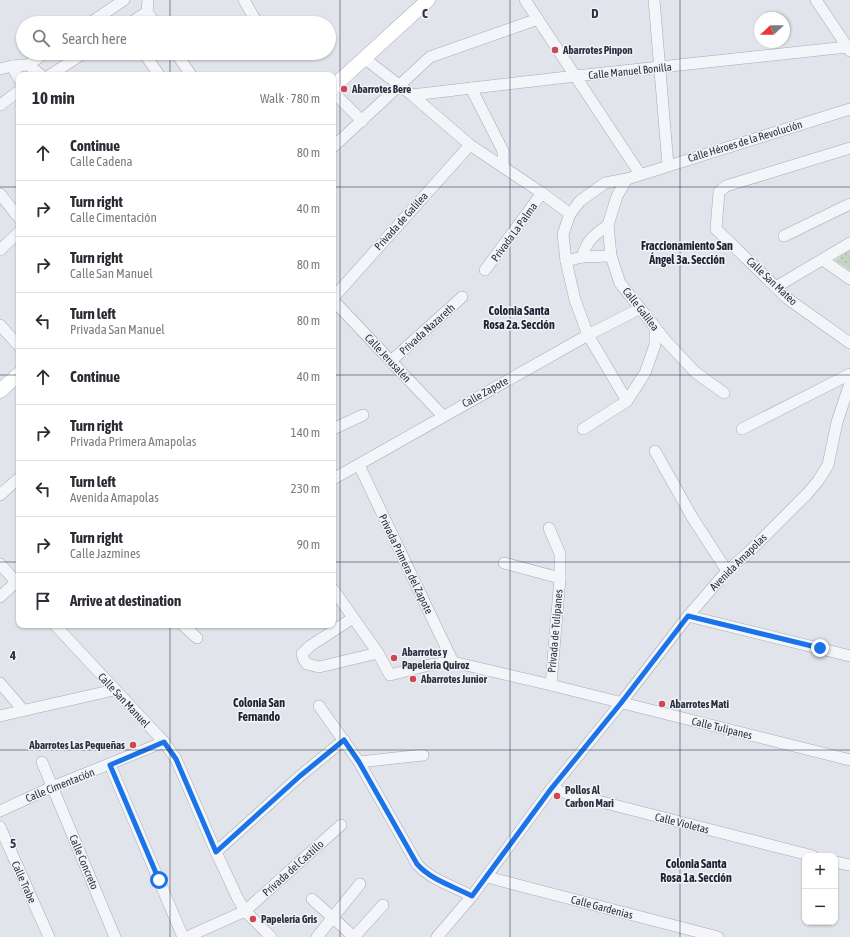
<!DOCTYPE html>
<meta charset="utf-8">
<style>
:root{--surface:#fff;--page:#f7f7f7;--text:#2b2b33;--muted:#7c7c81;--line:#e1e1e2}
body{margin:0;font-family:"Asap Condensed",sans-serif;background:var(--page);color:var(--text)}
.controls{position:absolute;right:12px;bottom:12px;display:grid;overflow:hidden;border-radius:8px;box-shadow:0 1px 3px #0004}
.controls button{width:36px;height:36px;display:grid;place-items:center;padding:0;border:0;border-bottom:1px solid var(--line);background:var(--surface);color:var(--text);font:20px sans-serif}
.compass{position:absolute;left:754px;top:12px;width:36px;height:36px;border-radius:50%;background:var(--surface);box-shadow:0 1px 3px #0004;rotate:248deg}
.stop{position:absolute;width:12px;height:12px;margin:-9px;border:3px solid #1a73e8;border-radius:50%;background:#fff}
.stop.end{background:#1a73e8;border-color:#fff;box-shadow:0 1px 4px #0008}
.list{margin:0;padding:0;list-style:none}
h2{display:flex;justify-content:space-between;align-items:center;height:52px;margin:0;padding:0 16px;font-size:17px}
h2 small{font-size:13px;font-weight:400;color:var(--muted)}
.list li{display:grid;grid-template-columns:26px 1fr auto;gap:12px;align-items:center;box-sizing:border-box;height:56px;padding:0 16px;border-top:1px solid var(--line)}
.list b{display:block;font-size:15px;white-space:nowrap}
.list p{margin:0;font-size:13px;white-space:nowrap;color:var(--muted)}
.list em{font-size:13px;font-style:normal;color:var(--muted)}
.icon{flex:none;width:22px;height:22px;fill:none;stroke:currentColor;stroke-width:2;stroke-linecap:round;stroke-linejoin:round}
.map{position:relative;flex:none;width:850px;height:937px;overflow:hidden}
.search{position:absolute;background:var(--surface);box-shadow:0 1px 3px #0004;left:16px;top:16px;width:320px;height:44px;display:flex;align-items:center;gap:10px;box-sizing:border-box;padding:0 14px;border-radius:22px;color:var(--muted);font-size:15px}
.panel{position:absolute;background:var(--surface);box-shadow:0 1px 3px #0004;left:16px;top:72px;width:320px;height:556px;border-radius:8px}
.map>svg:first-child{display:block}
</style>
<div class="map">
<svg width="850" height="937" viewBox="0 0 850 937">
<defs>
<pattern id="park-dots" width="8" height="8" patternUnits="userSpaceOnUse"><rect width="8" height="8" fill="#c6d4c2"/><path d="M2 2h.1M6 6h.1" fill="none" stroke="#aab6a8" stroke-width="1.8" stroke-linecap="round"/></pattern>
</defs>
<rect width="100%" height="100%" fill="#e1e4ea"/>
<!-- park -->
<polygon fill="url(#park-dots)" points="850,250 850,271 835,260"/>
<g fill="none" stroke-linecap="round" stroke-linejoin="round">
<defs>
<g id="minor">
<polyline points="244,0 257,23"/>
<polyline points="525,0 640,174"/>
<polyline points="654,0 668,165"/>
<polyline points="816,0 850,51"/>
<polyline points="147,12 155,23"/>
<polyline points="147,12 148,0"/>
<polyline points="90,23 124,0"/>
<polyline points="130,23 147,12"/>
<polyline points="144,53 159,75"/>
<polyline points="176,53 191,75"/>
<polyline points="364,58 412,95 470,145 542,193 570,214"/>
<polyline points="28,65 45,53"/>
<polyline points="12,66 19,79"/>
<polyline points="0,69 12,66 28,65 41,75"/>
<polyline points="50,75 84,53"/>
<polyline points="471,88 503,151 503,167"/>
<polyline points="333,92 362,121"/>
<polyline points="412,95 576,76 847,47"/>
<polyline points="0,105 19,91"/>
<polyline points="333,147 430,57 538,19"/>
<polyline points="850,148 726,186 719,192 716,229 788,299 850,343"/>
<polyline points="627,179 617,196 608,225 611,256 620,283 666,341 695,372 724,393"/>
<polyline points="0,194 19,218"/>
<polyline points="784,236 850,204"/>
<polyline points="0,250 19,232"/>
<path d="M 582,257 C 587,240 594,235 608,225"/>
<polyline points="823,260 850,279"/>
<polyline points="566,261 582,257 611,256"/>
<polyline points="485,270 542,193"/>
<polyline points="776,287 850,243"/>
<polyline points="333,298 470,145"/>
<polyline points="333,300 443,416"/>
<polyline points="0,325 19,346"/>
<polyline points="391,361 462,297"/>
<polyline points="627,401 588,335 575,300 566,261 563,234 570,214 580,201 605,183 627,179 850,109"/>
<polyline points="333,429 363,415"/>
<polyline points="583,429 627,401 645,373 655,345 655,327"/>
<polyline points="742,429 850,374"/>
<polyline points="655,451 692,517 727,571"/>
<polyline points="359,465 453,662"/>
<polyline points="333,479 588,335 639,309"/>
<polyline points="0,495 19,478"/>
<polyline points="549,528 560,554 560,578 551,685"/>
<polyline points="504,563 560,578"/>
<polyline points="0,564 19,585"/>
<polyline points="333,589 378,653 390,675 429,665 453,662 551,685 850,760"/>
<polyline points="0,597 16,582"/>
<polyline points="688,616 850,656"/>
<polyline points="353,618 310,646 302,654 304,660 307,664 319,667 378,653"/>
<polyline points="55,625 164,742 176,759 216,852 238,899 245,911 271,937"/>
<polyline points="183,625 197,638"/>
<polyline points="0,683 23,710"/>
<path d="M 319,706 L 359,762 L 417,864 C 431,880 453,886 472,896"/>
<polyline points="0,716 114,690"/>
<polyline points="42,762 115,937"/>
<polyline points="359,762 423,755"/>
<polyline points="110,765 183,937"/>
<polyline points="551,789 813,856"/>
<polyline points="0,811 52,787 164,742"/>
<polyline points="0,827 49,937"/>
<polyline points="216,852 300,776 344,740"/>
<polyline points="835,862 850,865"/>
<polyline points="487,877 718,937"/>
<polyline points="312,899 354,937"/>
<polyline points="187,937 245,911 341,825"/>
<polyline points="317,937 360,884"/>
<polyline points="354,937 383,905"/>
<polyline points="437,937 472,896 551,789 621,703 688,616 727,571 749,552 807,494 818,481 828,465 837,422 850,383"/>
</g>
<g id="major">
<polyline points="333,87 428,0"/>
<polyline points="0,391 19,374"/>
</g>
</defs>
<!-- minor casing -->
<use href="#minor" stroke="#a6abb4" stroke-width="12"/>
<!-- major casing -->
<use href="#major" stroke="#a1a7b5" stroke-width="15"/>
<!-- minor -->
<use href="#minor" stroke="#f4f5f8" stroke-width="11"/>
<!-- major -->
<use href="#major" stroke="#fff" stroke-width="14"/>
</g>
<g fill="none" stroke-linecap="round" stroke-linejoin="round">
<!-- route -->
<path stroke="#1a73e8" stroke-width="5" d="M 159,880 L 110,765 L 164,742 L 176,759 L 216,852 L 300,776 L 344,740 L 359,762 L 417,864 C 431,880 453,886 472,896 L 551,789 L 621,703 L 688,616 L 820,648"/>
</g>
<!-- grid -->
<path fill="none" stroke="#2a3141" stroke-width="1" stroke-opacity="0.55" d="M 170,0 L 170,23M 340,0 L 340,937M 510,0 L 510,937M 680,0 L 680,937M 170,53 L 170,75M 0,187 L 19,187M 333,187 L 850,187M 0,375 L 19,375M 333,375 L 850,375M 0,562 L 19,562M 333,562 L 850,562M 170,625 L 170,937M 0,750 L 850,750"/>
<!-- markers -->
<g fill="#cd4852" stroke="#f1f3f7" stroke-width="1.5">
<circle cx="555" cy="50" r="4"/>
<circle cx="344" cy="89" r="4"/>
<circle cx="394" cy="658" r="4"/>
<circle cx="413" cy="679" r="4"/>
<circle cx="662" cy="704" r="4"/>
<circle cx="133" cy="745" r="4"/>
<circle cx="557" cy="796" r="4"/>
<circle cx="253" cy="919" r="4"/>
</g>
<g text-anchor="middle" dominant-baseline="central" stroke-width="3" stroke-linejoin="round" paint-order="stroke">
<!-- poi labels -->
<g font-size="11" font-weight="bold" fill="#2a3141" stroke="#f1f3f7" text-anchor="start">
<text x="563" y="50">Abarrotes Pinpon</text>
<text x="352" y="89">Abarrotes Bere</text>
<text x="402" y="652">Abarrotes y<tspan x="402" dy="13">Papeleria Quiroz</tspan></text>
<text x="421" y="679">Abarrotes Junior</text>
<text x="670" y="704">Abarrotes Mati</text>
<text x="125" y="745" text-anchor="end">Abarrotes Las Pequeñas</text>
<text x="565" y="790">Pollos Al<tspan x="565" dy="13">Carbon Mari</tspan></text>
<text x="261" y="919">Papelería Gris</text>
</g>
<!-- street labels -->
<g font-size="11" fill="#2a3141" stroke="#f1f3f7">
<text transform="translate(630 71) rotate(-6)">Calle Manuel Bonilla</text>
<text transform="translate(745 141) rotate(-17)">Calle Héroes de la Revolución</text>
<text transform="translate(401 221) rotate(-48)">Privada de Galilea</text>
<text transform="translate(514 232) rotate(-54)">Privada La Palma</text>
<text transform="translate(772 281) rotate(43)">Calle San Mateo</text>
<text transform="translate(641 309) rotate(52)">Calle Galilea</text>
<text transform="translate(427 329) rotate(-42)">Privada Nazareth</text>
<text transform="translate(388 358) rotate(47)">Calle Jerusalén</text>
<text transform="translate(485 392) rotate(-29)">Calle Zapote</text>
<text transform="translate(738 562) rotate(-45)">Avenida Amapolas</text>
<text transform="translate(406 564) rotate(64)">Privada Primera del Zapote</text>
<text transform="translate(555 631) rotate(-85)">Privada de Tulipanes</text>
<text transform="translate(124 700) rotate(47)">Calle San Manuel</text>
<text transform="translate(722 728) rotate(14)">Calle Tulipanes</text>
<text transform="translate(60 785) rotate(-22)">Calle Cimentación</text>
<text transform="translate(682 823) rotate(14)">Calle Violetas</text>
<text transform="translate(84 862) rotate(67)">Calle Concreto</text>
<text transform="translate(293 868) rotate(-42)">Privada del Castillo</text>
<text transform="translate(24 882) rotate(66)">Calle Trabe</text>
<text transform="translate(602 907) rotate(15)">Calle Gardenias</text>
</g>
<!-- neighbourhood labels -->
<g font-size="12" font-weight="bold" fill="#1c2232" stroke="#f1f3f7">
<text x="687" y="246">Fraccionamiento San<tspan x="687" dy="14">Ángel 3a. Sección</tspan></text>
<text x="519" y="311">Colonia Santa<tspan x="519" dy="14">Rosa 2a. Sección</tspan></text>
<text x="259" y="703">Colonia San<tspan x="259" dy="14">Fernando</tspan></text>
<text x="696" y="864">Colonia Santa<tspan x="696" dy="14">Rosa 1a. Sección</tspan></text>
</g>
</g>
<g font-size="13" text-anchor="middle" font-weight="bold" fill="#2a3141" stroke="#f1f3f7" stroke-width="3" stroke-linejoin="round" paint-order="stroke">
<text x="425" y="18">C</text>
<text x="595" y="18">D</text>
<text x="13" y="660">4</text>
<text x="13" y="848">5</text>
</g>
</svg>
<div class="controls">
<button>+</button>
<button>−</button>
</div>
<svg class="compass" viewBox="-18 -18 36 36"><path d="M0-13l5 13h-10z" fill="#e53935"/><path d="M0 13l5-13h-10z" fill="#7c7c81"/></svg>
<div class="stop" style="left:159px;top:880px"></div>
<div class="stop end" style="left:820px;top:648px"></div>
<div class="search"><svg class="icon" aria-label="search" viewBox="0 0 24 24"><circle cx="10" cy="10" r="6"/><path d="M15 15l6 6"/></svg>Search here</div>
<section class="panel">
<h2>10 min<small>Walk · 780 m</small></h2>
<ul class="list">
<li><svg class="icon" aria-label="ahead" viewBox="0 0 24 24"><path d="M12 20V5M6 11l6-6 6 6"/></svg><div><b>Continue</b><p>Calle Cadena</p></div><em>80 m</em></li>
<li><svg class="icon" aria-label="right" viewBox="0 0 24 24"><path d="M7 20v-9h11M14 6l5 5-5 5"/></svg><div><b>Turn right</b><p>Calle Cimentación</p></div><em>40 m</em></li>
<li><svg class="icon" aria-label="right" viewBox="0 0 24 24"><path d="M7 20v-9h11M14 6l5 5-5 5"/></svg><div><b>Turn right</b><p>Calle San Manuel</p></div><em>80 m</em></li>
<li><svg class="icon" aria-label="left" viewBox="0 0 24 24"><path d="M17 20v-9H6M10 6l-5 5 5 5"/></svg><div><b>Turn left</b><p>Privada San Manuel</p></div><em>80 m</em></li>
<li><svg class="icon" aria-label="ahead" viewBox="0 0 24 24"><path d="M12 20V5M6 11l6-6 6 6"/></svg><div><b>Continue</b></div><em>40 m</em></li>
<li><svg class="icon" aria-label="right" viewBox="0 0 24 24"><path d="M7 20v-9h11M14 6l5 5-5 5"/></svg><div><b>Turn right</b><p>Privada Primera Amapolas</p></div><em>140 m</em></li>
<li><svg class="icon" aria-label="left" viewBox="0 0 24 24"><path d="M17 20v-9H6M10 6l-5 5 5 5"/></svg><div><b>Turn left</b><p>Avenida Amapolas</p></div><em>230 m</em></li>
<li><svg class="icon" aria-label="right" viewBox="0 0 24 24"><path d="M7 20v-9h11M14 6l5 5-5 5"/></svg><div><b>Turn right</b><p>Calle Jazmines</p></div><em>90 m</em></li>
<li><svg class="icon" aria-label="arrive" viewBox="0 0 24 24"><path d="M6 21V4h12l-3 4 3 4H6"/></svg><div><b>Arrive at destination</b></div></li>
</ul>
</section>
</div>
